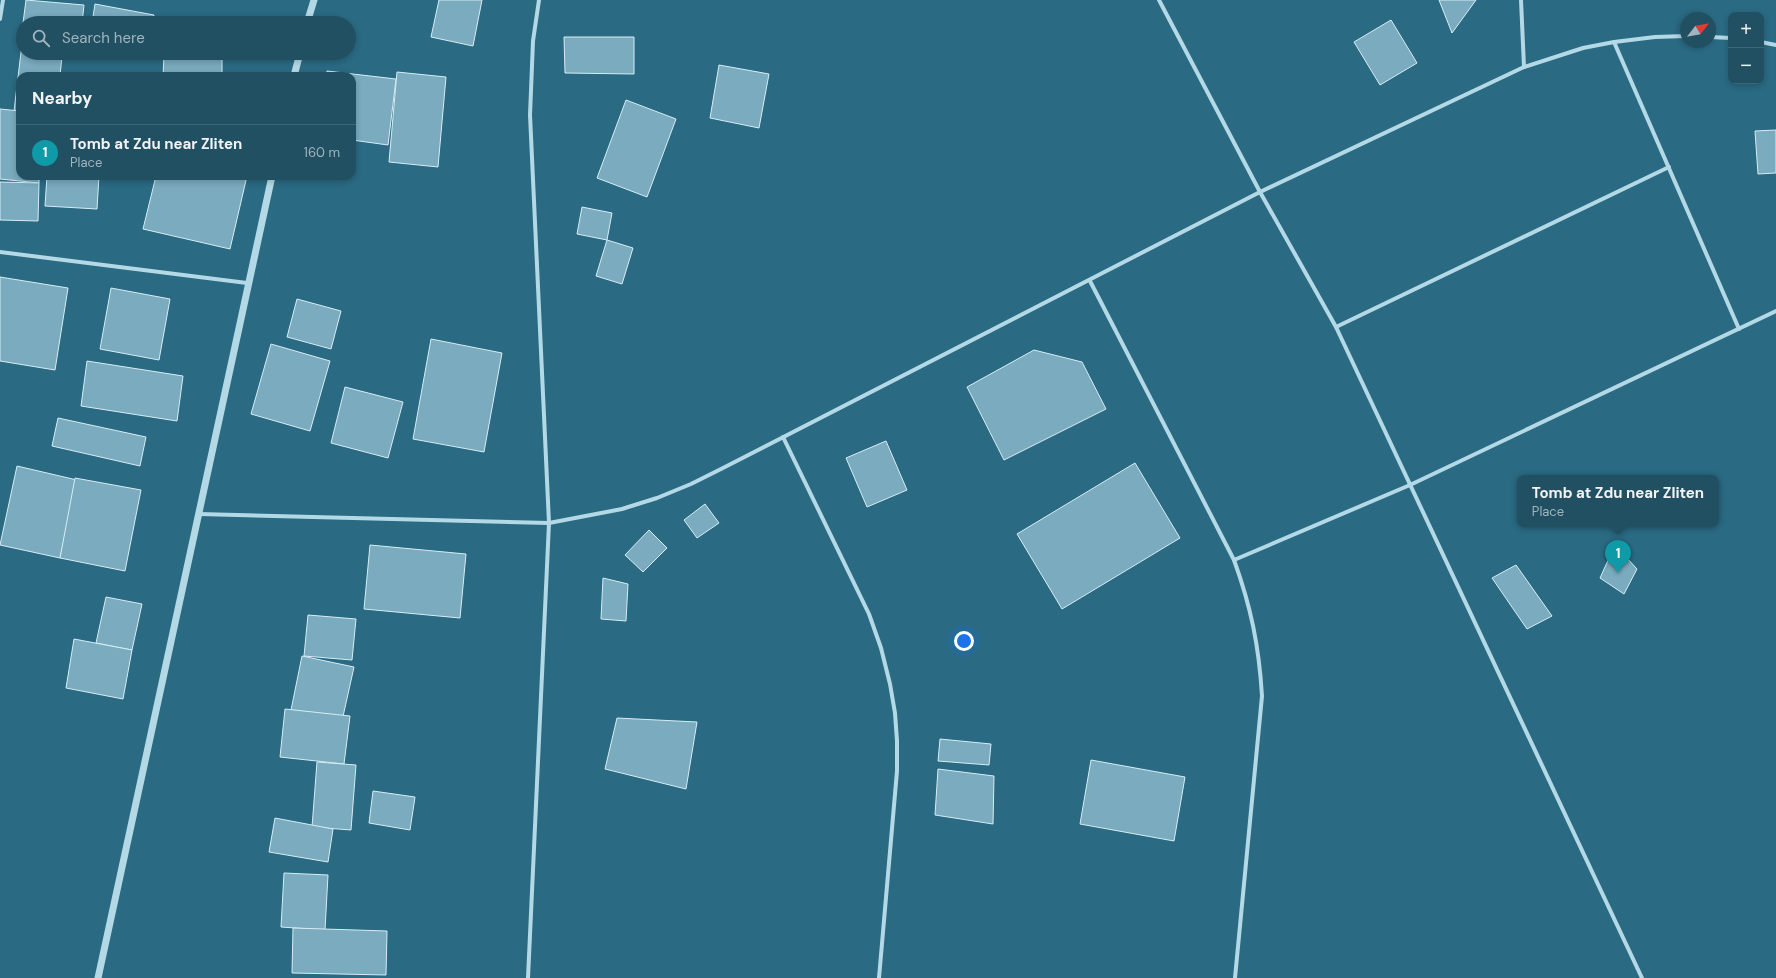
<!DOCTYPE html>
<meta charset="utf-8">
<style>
:root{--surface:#205062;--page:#285768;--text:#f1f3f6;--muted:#a2b5be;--line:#3d6777;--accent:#8abfa5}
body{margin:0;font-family:"DM Sans",sans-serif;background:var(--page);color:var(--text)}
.controls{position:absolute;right:12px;top:12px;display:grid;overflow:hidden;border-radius:8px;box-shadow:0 2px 6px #0003}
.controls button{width:36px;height:36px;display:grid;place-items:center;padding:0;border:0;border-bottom:1px solid var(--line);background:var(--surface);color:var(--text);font:20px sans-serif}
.compass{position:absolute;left:1680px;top:12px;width:36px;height:36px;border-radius:50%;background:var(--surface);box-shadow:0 2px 6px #0003;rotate:59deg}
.you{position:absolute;left:964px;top:641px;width:14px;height:14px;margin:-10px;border:3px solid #fff;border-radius:50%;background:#1a73e8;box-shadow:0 0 0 6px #1a73e833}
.badge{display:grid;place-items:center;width:26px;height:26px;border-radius:50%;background:var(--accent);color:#fff;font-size:13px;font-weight:700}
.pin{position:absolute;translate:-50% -33px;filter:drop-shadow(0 1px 2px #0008)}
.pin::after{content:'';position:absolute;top:21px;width:14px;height:12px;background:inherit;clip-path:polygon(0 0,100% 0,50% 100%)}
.popup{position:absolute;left:1517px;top:475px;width:202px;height:52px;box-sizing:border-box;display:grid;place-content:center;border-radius:8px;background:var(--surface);filter:drop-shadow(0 1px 3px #0005);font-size:13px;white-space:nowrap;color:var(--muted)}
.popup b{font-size:15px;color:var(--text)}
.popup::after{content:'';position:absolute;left:50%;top:100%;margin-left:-8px;border:8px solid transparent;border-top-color:var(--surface)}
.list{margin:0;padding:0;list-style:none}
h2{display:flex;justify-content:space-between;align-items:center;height:52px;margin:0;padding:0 16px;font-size:17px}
h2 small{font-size:13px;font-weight:400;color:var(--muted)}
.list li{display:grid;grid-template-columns:26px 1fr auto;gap:12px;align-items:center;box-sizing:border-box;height:56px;padding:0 16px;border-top:1px solid var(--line)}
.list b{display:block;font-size:15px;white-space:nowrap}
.list p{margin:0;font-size:13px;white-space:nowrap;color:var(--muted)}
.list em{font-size:13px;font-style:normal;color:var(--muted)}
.icon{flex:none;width:22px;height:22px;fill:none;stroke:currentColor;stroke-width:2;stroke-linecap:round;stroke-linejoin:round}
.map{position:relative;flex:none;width:1776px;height:978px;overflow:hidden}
.search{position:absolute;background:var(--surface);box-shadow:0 2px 6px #0003;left:16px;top:16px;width:340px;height:44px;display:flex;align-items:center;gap:10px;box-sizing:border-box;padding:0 14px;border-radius:22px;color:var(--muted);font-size:15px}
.panel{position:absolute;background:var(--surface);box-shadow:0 2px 6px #0003;left:16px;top:72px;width:340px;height:108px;border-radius:12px}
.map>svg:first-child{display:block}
</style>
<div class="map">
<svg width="1776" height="978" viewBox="0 0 1776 978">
<rect width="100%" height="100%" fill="#2a6a83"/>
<!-- building -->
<g fill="#7aabbe" stroke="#d7edf5">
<polygon points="26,0 84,5 82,23 23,23"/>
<polygon points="439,0 482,0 473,46 431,37"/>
<polygon points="1439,0 1476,0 1452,33"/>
<polygon points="95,4 154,15 152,23 92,23"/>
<polygon points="1391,20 1417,63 1380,85 1354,42"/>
<polygon points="23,27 23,52 21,52"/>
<polygon points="564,37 634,37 634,74 565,73"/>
<polygon points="21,52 62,56 60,76 20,76 20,111 14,111"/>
<polygon points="30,53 79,53 78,58"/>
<polygon points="164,54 222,55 222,76 163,76"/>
<polygon points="719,65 769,74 759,128 710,118"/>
<polygon points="327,71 396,79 388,145 352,140 352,76 326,76"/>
<polygon points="397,72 446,77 438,167 389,162"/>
<polygon points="626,100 676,119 647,197 597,178"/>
<polygon points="0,109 20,111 20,176 39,176 39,183 0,179"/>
<polygon points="1776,130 1776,173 1758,174 1755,131"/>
<polygon points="47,176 99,176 97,209 45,206"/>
<polygon points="156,176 247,176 230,249 143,229"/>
<polygon points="0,182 39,183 38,221 0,220"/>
<polygon points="582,207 612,213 607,240 577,234"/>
<polygon points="607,240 633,248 622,284 596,276"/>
<polygon points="0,277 68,288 55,370 0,361"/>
<polygon points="111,288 170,299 159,360 100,349"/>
<polygon points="297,299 341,311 331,349 287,337"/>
<polygon points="431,339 502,353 484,452 413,439"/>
<polygon points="271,344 330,361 310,431 251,414"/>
<polygon points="1034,350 1082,362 1106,409 1004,460 967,387"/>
<polygon points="87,361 183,376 177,421 81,406"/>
<polygon points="345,387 403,402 388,458 331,443"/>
<polygon points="58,418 146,437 140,466 52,446"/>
<polygon points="886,441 907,490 867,507 846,458"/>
<polygon points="1135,463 1180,538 1062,609 1017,534"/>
<polygon points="17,466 77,480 60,558 0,545"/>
<polygon points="75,478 141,490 125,571 60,558"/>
<polygon points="705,504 719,523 697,538 684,520"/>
<polygon points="649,530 667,548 643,572 625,555"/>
<polygon points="370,545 466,554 460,618 364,609"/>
<polygon points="1615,545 1637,569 1624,594 1600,578"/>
<polygon points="1516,565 1552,616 1527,629 1492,578"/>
<polygon points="603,578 628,584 626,621 601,619"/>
<polygon points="106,597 142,604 132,650 96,643"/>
<polygon points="308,615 356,619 352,660 304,656"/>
<polygon points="74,639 132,650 123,699 66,688"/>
<polygon points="302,656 354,667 342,721 291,710"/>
<polygon points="285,709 350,716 344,764 280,757"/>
<polygon points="617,718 697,722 686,789 605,769"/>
<polygon points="940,739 991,744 989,765 938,761"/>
<polygon points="1091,760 1185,777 1174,841 1080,824"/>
<polygon points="317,762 356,765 351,830 312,827"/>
<polygon points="938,769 994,776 993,824 935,815"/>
<polygon points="373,791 415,797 410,830 369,823"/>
<polygon points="275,818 333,829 328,862 269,852"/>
<polygon points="284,873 328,875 325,930 281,927"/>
<polygon points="293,928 387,931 386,975 292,973"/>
</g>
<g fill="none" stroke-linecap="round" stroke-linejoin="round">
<!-- minor -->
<g stroke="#b4d9e6" stroke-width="4">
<polyline points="1159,0 1260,192 1336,327 1642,978"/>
<polyline points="1521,0 1524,67"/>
<polyline points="0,19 3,0"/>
<polyline points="1710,37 1731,38"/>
<polyline points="1614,42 1739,329"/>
<polyline points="1761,42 1776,45"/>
<polyline points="0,252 247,283"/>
<path d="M 1090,281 L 1234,560 C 1251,607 1259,646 1262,696 L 1235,978"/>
<polyline points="1336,327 1669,167"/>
<polyline points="783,437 869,614 881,648 890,684 895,713 897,741 897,771 879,978"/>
<polyline points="199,514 549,523 622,509 657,498 691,484 723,468 1260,192 1524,67 1583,48 1614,42 1655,37 1686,36"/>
<polyline points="1234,560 1410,485 1776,311"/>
<polyline points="528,978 549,523 530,115 533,41 539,0"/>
</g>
<!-- tertiary -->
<g stroke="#b4d9e6" stroke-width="7">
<polyline points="307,23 314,0"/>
<polyline points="294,76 300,53"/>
<polyline points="98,978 272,176"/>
</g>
</g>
</svg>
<div class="controls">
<button>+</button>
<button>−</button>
</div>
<svg class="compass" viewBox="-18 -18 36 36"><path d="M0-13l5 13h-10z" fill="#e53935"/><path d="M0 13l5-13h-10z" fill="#a2b5be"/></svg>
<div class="you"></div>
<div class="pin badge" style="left:1618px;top:573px;background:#0f9aa8">1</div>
<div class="popup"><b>Tomb at Zdu near Zliten</b>Place</div>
<div class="search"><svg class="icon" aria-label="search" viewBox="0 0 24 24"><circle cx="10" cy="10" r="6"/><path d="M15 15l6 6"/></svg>Search here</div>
<section class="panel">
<h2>Nearby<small></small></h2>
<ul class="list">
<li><span class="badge" style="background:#0f9aa8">1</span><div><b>Tomb at Zdu near Zliten</b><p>Place</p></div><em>160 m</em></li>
</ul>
</section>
</div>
